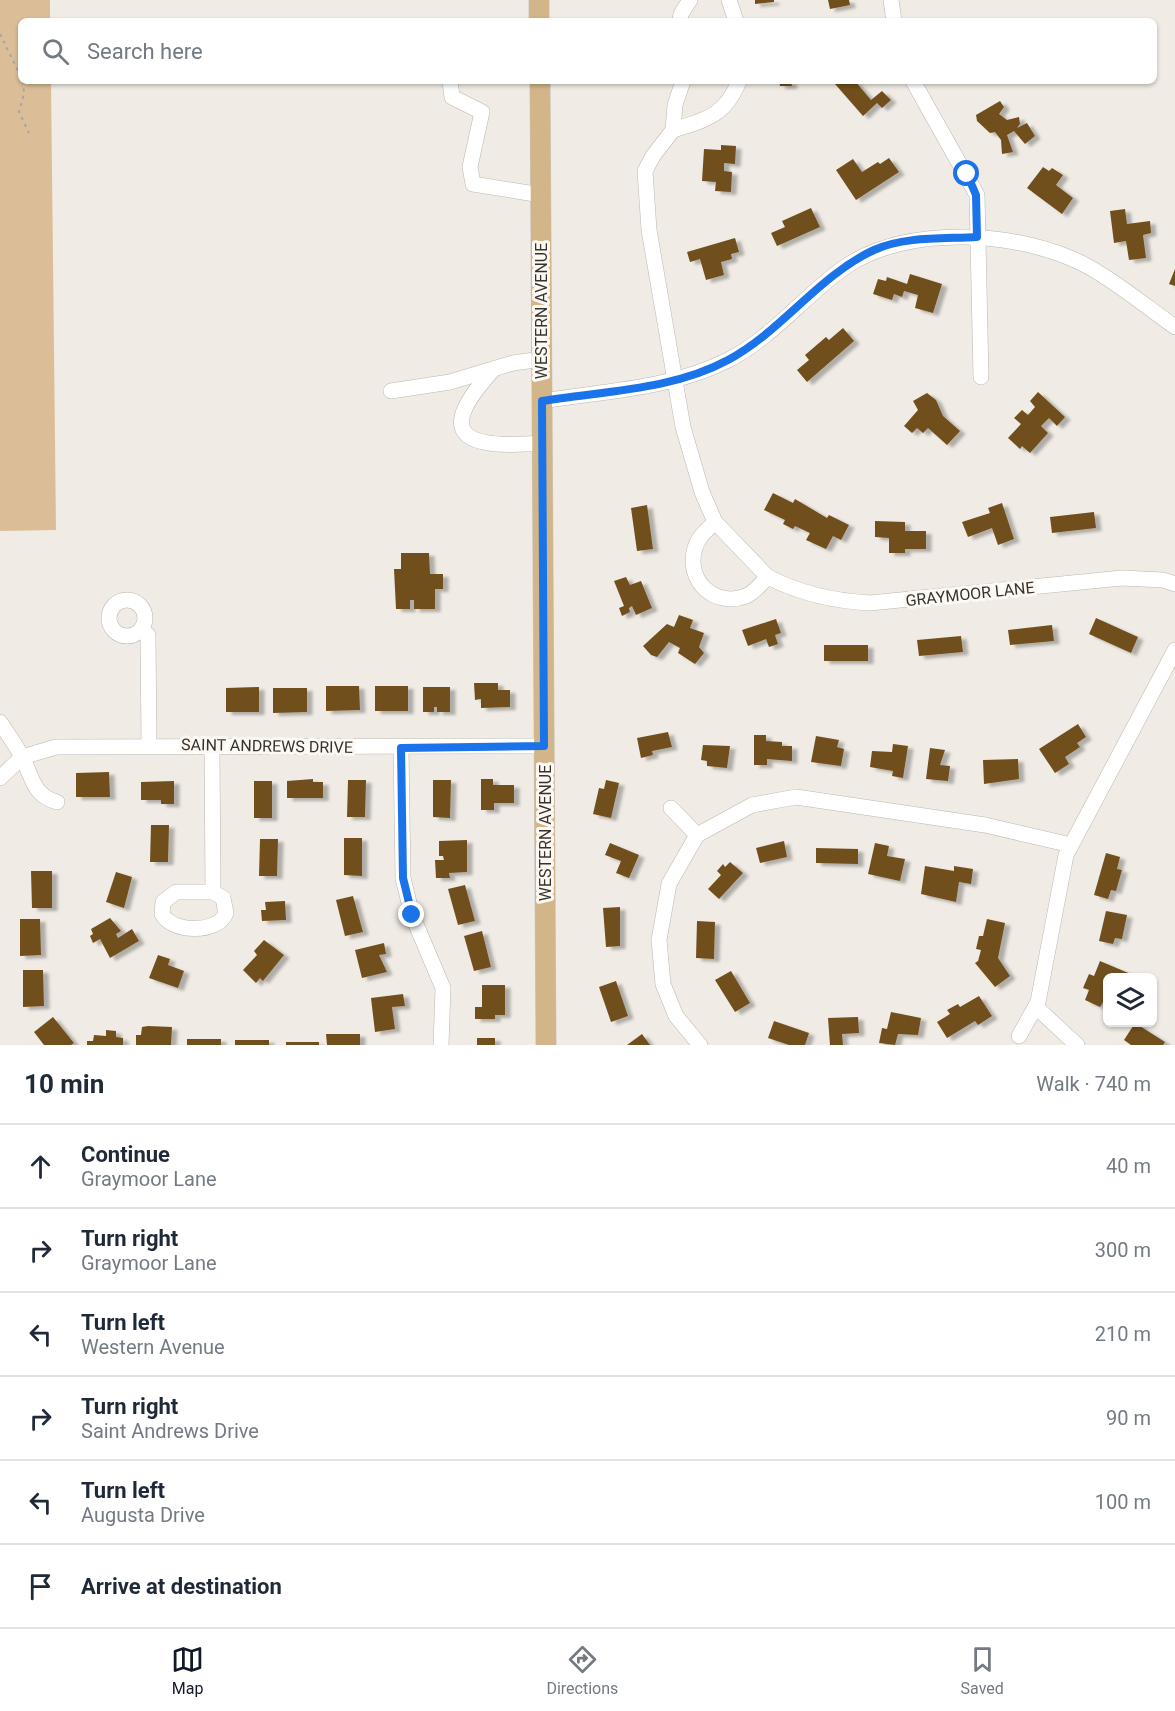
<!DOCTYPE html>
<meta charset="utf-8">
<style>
:root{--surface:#fff;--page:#f6f6f7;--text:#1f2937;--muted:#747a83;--line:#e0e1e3;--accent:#111827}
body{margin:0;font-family:Roboto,sans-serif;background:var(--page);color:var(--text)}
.controls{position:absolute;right:18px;bottom:18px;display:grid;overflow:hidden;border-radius:9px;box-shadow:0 2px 4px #0004}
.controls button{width:54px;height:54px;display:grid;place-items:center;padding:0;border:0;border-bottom:2px solid var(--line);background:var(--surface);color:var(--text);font:30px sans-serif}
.stop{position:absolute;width:18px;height:18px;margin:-14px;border:4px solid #1a73e8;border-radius:50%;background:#fff}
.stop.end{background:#1a73e8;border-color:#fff;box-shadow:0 2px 6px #0008}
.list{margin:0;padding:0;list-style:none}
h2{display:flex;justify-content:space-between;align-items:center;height:78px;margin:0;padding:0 24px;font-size:26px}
h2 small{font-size:20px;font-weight:400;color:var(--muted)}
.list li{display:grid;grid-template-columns:39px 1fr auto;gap:18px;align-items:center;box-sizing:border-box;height:84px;padding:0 24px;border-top:2px solid var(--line)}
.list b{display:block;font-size:22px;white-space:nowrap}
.list p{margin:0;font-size:20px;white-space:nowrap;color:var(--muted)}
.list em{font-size:20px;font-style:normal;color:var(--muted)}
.icon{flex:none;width:33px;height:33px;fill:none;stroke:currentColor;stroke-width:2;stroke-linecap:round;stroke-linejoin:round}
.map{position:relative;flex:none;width:1175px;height:1045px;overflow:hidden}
.search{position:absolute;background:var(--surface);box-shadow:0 2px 4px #0004;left:18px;right:18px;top:18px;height:66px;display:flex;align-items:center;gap:15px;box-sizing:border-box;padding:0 21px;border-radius:9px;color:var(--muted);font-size:22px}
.sheet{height:582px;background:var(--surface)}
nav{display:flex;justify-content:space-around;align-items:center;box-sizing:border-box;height:84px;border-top:2px solid var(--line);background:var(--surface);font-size:16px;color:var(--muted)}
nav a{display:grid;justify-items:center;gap:3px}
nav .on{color:var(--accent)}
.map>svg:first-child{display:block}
</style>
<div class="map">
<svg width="1175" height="1045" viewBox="0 0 1175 1045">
<defs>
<filter id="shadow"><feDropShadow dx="5.5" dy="3" stdDeviation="1.5" flood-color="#0004"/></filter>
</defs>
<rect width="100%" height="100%" fill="#f0ebe4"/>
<!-- green -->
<polygon fill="#dbbe98" points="0,0 50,0 50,21 21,21 21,81 51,81 56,530 0,531"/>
<!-- building -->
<g fill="#714f1d" filter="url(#shadow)">
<polygon points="755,0 774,0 774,2 755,4"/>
<polygon points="828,0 849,0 850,5 830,9"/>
<polygon points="779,81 791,81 792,86 780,86"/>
<polygon points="839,81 855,81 871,100 882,91 891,100 882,108 877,103 863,116 835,84"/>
<polygon points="1000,101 1004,107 999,114 1007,120 1019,117 1020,124 1017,128 1027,123 1035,136 1025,144 1014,131 1007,135 1013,152 1002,154 1001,140 995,132 990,133 977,121 976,115"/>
<polygon points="721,145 736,146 735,164 724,163 724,171 732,172 731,192 715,191 716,182 702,181 704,149 721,150"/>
<polygon points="889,158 899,172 856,200 836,170 853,159 862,172 878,162 880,164"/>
<polygon points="1043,167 1049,171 1052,168 1063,175 1056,185 1073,198 1062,214 1027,188"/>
<polygon points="811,208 820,227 777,246 771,233 785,227 782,221"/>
<polygon points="1125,209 1127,224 1150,221 1151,233 1143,235 1146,258 1129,260 1126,241 1114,243 1110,211"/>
<polygon points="735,238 739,252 731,254 732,259 721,262 724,275 706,280 700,259 690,262 687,252"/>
<polygon points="1175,269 1175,286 1169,284"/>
<polygon points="910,274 942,284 933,313 915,308 918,295 904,291 902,297 894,294 892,300 873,294 878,279 886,281 887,277 907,284"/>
<polygon points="843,328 854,341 807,382 797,370 809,360 805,355 826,337 829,340"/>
<polygon points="1038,392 1065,417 1057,426 1049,418 1041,426 1048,433 1030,453 1022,446 1020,449 1008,438 1021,424 1014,418 1022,410 1028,415 1035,407 1030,401"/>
<polygon points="927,393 936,400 943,416 960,431 947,445 928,428 923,433 917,428 912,433 904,426 918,410 913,401"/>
<polygon points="773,493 793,503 795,499 827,518 829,515 849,525 841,540 833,536 826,549 806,540 810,533 795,526 793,529 783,524 785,520 764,510"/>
<polygon points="1002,503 1014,539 998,545 992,528 968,537 962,522 990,513 988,508"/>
<polygon points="647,505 653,549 637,551 631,508"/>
<polygon points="1094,512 1096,528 1052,533 1050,517"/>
<polygon points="875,521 905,522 905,531 926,531 926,549 905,549 905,553 889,553 889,538 875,537"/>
<polygon points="401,553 429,553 430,574 443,574 443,589 435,589 435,609 414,609 414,600 410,600 410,609 396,609 394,569 401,569"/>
<polygon points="626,577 630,585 641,581 652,608 636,615 632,606 629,608 630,612 622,616 619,608 624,606 614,581"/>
<polygon points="679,615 693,620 690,628 704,633 699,647 704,653 695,664 678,653 680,648 669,642 657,657 651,655 643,646 667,624 674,627"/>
<polygon points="1096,618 1138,637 1131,653 1089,634"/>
<polygon points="776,619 781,633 775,635 778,644 769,647 766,639 748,646 742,630"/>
<polygon points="1052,625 1054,641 1010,645 1008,630"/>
<polygon points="961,636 963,652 919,656 917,640"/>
<rect x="824" y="645" width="44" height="16"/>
<polygon points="474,683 498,683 498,690 510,690 510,707 481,708 481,699 475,700"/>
<polygon points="326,686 359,686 360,710 326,711"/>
<rect x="375" y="686" width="33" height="25"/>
<polygon points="259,687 259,712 226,712 226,688"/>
<polygon points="423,687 450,687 450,712 437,712 437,707 434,707 434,712 423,712"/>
<polygon points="273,688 307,688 307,712 273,713"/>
<polygon points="1078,724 1086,737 1077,743 1080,747 1065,757 1069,764 1055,773 1039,749"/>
<polygon points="668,732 672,747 652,751 653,755 641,758 637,738"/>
<polygon points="754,735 766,735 766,741 782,742 782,746 792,746 792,761 767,759 767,765 754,765"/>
<polygon points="816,736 839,740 837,747 844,749 841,766 811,762"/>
<polygon points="893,744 908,746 903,778 892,776 893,771 870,767 872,751 892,752"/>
<polygon points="703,745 730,746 727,768 707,766 707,761 701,760"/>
<polygon points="930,748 945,750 940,765 950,766 948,781 926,779"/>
<polygon points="1018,759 1019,779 984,784 983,760"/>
<polygon points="109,772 110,797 76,797 76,773"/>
<polygon points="313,779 313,782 323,782 323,798 287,798 287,781"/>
<polygon points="481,779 493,779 493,785 514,785 514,803 494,803 494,810 481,810"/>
<polygon points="348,780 366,780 365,817 347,817"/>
<polygon points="433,780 451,780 450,818 433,817"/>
<polygon points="606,780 619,783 611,818 593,814 599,788 604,789"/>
<polygon points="174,781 174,804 161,804 161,800 141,800 141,782"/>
<rect x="254" y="781" width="18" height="37"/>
<polygon points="151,825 169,825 168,862 150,862"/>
<polygon points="344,838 362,838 362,876 344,875"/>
<polygon points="260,839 278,839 277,876 259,876"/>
<polygon points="467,840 467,872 449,873 450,878 436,878 435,860 444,860 443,856 439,856 439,841"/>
<polygon points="784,841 787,857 760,863 756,848"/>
<polygon points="610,843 639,855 629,878 616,873 621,861 605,855"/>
<polygon points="875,843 889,846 887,856 905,859 900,881 868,874"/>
<polygon points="816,848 858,849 858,864 816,863"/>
<polygon points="1106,853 1120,857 1117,869 1122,870 1116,891 1111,890 1108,899 1094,895"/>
<polygon points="730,862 743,873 719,899 708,889 721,875 717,871 723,864 725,867"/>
<polygon points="925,866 954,871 954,866 973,869 971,884 959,882 956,902 921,894"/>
<polygon points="31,871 52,871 52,908 32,908"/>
<polygon points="116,872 132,877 124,908 106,902"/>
<polygon points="465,885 475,921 458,925 448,889"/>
<polygon points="353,896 363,932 345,936 336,900"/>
<polygon points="285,901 286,920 262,921 261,910 266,910 265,902"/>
<polygon points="620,907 620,946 606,947 603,908"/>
<polygon points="1106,911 1127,915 1122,939 1115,938 1113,944 1099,941"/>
<polygon points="110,918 121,931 116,934 118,938 132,929 139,941 110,958 100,939 93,943 90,936 93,934 91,929"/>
<polygon points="20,919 40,919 41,955 20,956"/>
<polygon points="987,919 1005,923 998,958 1010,976 995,987 975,963 978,961 981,950 976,949 979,936 983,936"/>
<polygon points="697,921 715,922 714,959 696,958"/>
<polygon points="482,931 491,967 474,971 464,936"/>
<polygon points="264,940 284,955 263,981 260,978 256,983 243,970 257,955 254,951"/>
<polygon points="384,943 386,954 379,955 387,972 362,978 355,950"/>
<polygon points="158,955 170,959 168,965 184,971 178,988 149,978"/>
<polygon points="1100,961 1133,975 1108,978 1108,994 1100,1007 1085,1000 1089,990 1083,988 1089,974 1094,976"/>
<polygon points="23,970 43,970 44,1006 23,1007"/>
<polygon points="731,971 750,1003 735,1012 715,980"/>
<polygon points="616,981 628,1016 611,1022 599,987"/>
<polygon points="482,985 505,985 505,1015 495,1015 495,1019 475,1019 475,1007 482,1007"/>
<polygon points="403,994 405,1006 392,1007 395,1029 375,1032 371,998"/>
<polygon points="979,996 992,1016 978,1025 975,1021 947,1038 937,1022 950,1014 947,1010 958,1004 960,1007"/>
<polygon points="891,1012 921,1018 918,1035 898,1034 895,1045 879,1043 882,1028 887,1029"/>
<polygon points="53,1017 74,1043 71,1045 44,1045 34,1032"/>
<polygon points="858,1017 859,1033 842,1034 843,1045 830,1045 828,1018"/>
<polygon points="774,1021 809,1033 805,1045 789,1045 768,1038"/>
<polygon points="1135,1023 1165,1042 1163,1045 1131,1045 1124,1040"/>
<polygon points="148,1026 172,1027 171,1045 136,1045 136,1035 141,1035 142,1027"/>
<polygon points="106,1030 116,1031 116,1037 123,1038 123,1045 87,1045 87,1041 93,1041 94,1035 106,1036"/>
<polygon points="326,1034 360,1034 360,1045 327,1045"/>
<polygon points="642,1034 650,1045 627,1045"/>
<rect x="477" y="1038" width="18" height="7"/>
<rect x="187" y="1039" width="34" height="6"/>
<rect x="235" y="1040" width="34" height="5"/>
<rect x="286" y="1042" width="33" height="3"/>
</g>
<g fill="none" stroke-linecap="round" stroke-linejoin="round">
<defs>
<g id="minor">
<polyline points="729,0 736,21"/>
<polyline points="891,0 894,21"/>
<polyline points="680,21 681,14 690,0"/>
<polyline points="450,81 452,97 482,112 470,167 473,184 541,195"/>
<polyline points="683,81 675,105 673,130 653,156 645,171 649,230 683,427 702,492 715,522 768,577"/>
<polyline points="913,81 977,195 981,377"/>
<path d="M 673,130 C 706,120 726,115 739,81"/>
<path d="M 494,369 C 430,438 468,449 542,443"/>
<polyline points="391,391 450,382 513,363 542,359"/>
<path d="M 542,401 C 604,391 671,389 728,360 C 772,338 805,295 845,267 C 909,223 1023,231 1089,267 C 1119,284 1147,307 1175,327"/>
<path d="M 715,522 C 707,530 698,537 695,548 C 685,581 715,608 746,596 C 754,593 761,583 768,577 C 801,594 833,601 870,603 L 1122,578 L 1163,580 L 1175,584"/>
<circle cx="127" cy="618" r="18"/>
<polyline points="141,630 148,635 149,745"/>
<path d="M 0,722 C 7,733 15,744 21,755 C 32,774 32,796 57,802"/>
<path d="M 212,747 L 213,892 L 223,898 L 226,913 C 218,934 172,933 162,914 L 163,902 L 176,892 L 213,892"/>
<polyline points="401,748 403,878 412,915 443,988 441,1045"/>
<polyline points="0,778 22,757 56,747 544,746"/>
<polyline points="671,808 697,835 752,805 796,797 985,825 1071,845"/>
<polyline points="697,835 669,884 659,940 663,984 676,1016 700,1045"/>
<polyline points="1036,1007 1077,1045"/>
<polyline points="1019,1036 1038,1002 1066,855 1175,650"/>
</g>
<g id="major">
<polyline points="539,0 539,21"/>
<polyline points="540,81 546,1045"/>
</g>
</defs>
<!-- minor casing -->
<use href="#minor" stroke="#bcb7b1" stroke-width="16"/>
<!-- major casing -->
<use href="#major" stroke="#cacac9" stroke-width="21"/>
<!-- path -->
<g stroke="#a8a59f" stroke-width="2" stroke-dasharray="3 4.5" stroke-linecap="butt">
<polyline points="0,34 21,77"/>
<polyline points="23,81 24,94 19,112 29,133"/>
</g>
<!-- minor -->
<use href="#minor" stroke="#fff" stroke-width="15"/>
<!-- major -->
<use href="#major" stroke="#d2b589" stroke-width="20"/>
</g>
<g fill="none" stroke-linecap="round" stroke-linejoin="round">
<!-- route -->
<path stroke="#1a73e8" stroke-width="8" d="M 412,915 L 403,878 L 401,748 L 544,746 L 542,401 C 603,391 673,390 728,360 C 782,331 818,276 874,250 C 905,236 944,239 977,237 L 976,195 L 967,174"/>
</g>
<g text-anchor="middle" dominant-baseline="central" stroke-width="6" stroke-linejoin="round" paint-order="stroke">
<!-- street labels -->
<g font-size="16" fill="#353330" stroke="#fef8f2">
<text transform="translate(541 311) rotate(-90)">WESTERN AVENUE</text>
<text transform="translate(970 594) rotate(-6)">GRAYMOOR LANE</text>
<text transform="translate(267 746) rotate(1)">SAINT ANDREWS DRIVE</text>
<text transform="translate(545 833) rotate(-90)">WESTERN AVENUE</text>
</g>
</g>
</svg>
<div class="controls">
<button><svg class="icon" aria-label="layers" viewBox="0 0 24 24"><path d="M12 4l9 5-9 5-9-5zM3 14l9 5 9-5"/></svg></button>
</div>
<div class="stop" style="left:967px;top:174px"></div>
<div class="stop end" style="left:412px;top:915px"></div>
<div class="search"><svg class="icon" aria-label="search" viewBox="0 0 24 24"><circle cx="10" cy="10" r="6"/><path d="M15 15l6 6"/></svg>Search here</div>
</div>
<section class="sheet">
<h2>10 min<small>Walk · 740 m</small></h2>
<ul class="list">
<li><svg class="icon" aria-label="ahead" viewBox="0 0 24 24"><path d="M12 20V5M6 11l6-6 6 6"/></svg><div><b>Continue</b><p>Graymoor Lane</p></div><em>40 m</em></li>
<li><svg class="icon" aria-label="right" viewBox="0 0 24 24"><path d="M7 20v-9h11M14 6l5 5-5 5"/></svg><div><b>Turn right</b><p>Graymoor Lane</p></div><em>300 m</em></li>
<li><svg class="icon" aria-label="left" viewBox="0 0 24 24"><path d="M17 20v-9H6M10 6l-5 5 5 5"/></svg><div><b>Turn left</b><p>Western Avenue</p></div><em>210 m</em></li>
<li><svg class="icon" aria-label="right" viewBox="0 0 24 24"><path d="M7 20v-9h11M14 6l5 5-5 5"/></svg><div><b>Turn right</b><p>Saint Andrews Drive</p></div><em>90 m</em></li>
<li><svg class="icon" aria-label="left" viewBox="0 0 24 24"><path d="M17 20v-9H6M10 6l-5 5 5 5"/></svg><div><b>Turn left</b><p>Augusta Drive</p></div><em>100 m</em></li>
<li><svg class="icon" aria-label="arrive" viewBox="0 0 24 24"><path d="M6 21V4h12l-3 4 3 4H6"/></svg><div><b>Arrive at destination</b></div></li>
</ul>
</section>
<nav>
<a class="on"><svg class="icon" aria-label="map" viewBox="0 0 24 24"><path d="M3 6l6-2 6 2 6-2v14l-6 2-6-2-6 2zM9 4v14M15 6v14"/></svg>Map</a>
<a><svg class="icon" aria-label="directions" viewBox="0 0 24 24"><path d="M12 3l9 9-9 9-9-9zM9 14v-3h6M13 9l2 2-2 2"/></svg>Directions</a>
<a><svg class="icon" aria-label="saved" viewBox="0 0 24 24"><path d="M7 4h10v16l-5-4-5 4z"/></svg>Saved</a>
</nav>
